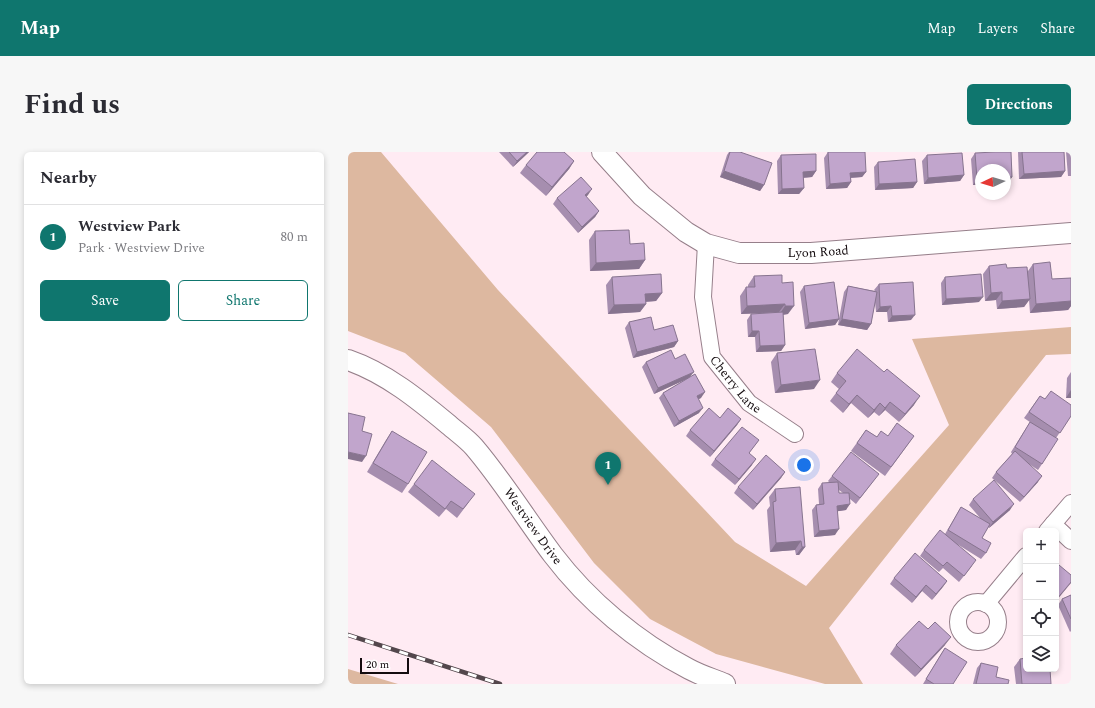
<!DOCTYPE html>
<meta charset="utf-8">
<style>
:root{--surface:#fff;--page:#f7f7f7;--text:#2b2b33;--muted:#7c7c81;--line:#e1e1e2;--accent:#0f766e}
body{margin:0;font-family:Spectral,serif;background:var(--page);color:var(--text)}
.controls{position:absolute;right:12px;bottom:12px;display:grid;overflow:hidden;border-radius:6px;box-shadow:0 2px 6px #0003}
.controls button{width:36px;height:36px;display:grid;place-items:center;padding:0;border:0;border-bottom:1px solid var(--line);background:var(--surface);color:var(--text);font:20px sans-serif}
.compass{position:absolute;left:627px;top:12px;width:36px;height:36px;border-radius:50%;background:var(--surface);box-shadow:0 2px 6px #0003;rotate:266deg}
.scale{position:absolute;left:12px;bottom:10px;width:49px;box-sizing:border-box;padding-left:4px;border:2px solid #140c0f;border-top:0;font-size:11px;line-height:14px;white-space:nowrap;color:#140c0f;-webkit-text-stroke:3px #fff;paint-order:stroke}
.you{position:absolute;left:456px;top:313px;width:14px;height:14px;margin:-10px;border:3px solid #fff;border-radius:50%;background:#1a73e8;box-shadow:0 0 0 6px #1a73e833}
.badge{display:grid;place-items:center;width:26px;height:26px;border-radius:50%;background:var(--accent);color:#fff;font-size:13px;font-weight:700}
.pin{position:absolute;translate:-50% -33px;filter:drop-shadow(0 1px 2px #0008)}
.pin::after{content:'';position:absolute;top:21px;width:14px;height:12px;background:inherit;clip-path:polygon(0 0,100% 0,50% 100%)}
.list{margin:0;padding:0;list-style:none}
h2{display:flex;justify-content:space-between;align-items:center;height:52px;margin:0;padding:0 16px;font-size:17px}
h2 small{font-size:13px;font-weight:400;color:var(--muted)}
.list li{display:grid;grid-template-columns:26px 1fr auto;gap:12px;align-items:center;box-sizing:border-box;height:64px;padding:0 16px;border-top:1px solid var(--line)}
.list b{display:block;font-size:15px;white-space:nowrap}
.list p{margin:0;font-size:13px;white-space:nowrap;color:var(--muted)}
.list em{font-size:13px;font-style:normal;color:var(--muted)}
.actions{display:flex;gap:8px;padding:12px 16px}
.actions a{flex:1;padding:9px 0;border:1px solid var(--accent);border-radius:6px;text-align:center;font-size:14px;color:var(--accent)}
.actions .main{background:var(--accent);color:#fff}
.icon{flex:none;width:22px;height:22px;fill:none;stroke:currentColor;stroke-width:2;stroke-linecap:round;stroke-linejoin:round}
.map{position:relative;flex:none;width:723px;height:532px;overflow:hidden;border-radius:6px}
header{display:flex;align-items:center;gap:24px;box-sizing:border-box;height:56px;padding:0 20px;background:var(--accent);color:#fff}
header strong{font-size:19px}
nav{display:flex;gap:22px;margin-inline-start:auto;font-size:14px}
.intro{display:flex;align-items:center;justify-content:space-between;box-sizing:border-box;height:96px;padding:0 24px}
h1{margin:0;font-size:28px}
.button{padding:10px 18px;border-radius:6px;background:var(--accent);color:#fff;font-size:14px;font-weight:700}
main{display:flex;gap:24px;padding:0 24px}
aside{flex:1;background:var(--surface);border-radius:6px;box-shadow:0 2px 6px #0003}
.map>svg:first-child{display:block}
</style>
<header>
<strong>Map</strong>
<nav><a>Map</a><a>Layers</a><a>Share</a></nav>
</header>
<div class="intro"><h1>Find us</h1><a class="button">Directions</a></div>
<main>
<aside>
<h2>Nearby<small></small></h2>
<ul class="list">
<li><span class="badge">1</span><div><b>Westview Park</b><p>Park · Westview Drive</p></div><em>80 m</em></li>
</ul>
<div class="actions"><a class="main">Save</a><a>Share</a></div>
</aside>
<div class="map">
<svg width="723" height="532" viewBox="0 0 723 532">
<rect width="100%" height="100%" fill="#ffebf3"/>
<!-- green -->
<g fill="#ddb8a0">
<polygon points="0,0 33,0 150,138 387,390 458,434 601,273 564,187 723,175 723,202 698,203 481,476 515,532 477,532 368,502 302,467 246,411 143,275 57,201 0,179"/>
<polygon points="0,517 50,532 0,532"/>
</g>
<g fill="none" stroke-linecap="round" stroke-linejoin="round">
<defs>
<g id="minor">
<path id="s1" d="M 358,92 L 355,145 L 364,205 L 401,251 L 447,282"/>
<polyline points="705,372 723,389"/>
<polyline points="699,379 723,351"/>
<circle cx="630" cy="470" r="20"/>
<polyline points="638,452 678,404"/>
</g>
<g id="tertiary">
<path id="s2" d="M 254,0 L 294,44 L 338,80 L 358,92 L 391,101 L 463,101 L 723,81"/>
<path id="s3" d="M 0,208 C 38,221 71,248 101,273 C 109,280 119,287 126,295 C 155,329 178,367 205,403 C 240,449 289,490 341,517 C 352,523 365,527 377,532"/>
</g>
</defs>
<!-- minor casing -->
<use href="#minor" stroke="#967f8a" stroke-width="18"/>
<!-- tertiary casing -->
<use href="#tertiary" stroke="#967f8a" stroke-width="22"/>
<!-- minor -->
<use href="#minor" stroke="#fff" stroke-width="16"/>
<!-- tertiary -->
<use href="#tertiary" stroke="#fff" stroke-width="20"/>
<defs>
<polyline id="rail" points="0,483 152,532"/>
</defs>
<!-- rail casing -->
<use href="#rail" stroke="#53474c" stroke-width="4.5"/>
<!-- rail -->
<use href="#rail" stroke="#fff" stroke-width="3" stroke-dasharray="9" stroke-linecap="butt"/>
</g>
<!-- wall -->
<g fill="#a68eaf" fill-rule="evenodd">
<polygon points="151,0 181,0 165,15"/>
<polygon points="381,0 392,0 416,33 412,39 372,25 379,3"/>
<polygon points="480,0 518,20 514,25 503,26 503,30 499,36 478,37 476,6"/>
<polygon points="670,0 716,0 717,19 713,25 671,27"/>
<polygon points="718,0 723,0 723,24 720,24"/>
<polygon points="627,1 664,25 660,31 633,18 633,33 625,33 623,7"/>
<polygon points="433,3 468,19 464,25 455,26 456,36 451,42 430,42 429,9"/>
<polygon points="579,3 616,23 612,29 576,32 574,9"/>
<polygon points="226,9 221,17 198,44 172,21 178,13"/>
<polygon points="530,10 569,30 565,36 527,38 526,15"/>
<polygon points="240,43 238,45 251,59 247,65 230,81 205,52 209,46"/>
<polygon points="247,79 282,92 297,108 291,117 242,119 241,88"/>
<polygon points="685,112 704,127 723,126 723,154 720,158 682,161 681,148 676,155 649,157 648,148 637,149 635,122 641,114 680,119"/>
<polygon points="406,124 434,131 440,162 435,163 437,193 433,199 408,200 407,185 400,185 399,168 403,162 424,161 393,162 392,144 398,135 400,135 400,133"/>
<polygon points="264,125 314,141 308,149 298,150 298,152 292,160 260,162 258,133"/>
<polygon points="597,125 631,150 594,153 593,131"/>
<polygon points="531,132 563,168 540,170 539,160 528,160 527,150 523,172 519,178 490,173 491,167 487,173 457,177 452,140 456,134 491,167 496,140 500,134 527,139 526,138"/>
<polygon points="281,170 306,178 330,189 326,195 285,206 277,176"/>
<polygon points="429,201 466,237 427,241 423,210"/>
<polygon points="327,207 341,226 353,246 350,247 351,261 326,275 311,246 315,241 341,226 306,242 294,215 298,210"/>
<polygon points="723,220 723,246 718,246 719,226"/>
<polygon points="489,221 566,253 551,270 537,258 531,264 526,260 520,266 503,251 495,261 482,249 491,237 483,230"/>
<polygon points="692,244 723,264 708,286 694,312 690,318 681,312 690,330 672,350 644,326 648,320 664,302 663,300 682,270 689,275 676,266"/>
<polygon points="372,266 393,267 389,273 362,305 338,284 342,278"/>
<polygon points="518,278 529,285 540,284 566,284 537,324 503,299"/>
<polygon points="44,279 60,332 54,341 19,320 38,288"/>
<polygon points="411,288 401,301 404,313 387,333 363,313 367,307"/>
<polygon points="437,320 433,326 405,358 386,341 390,335"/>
<path d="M 484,324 L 526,328 L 508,352 L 502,347 L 498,358 L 490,359 L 487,383 L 466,385 L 464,358 L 468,353 L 471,352 L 470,337 L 474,331 L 482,331 L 480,329 ZM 491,338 L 495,341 L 491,341 Z"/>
<polygon points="66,332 121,350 109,366 98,357 91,365 60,340"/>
<polygon points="427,337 457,395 451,403 448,403 447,398 422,400 419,358 422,354 421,345"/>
<polygon points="625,347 662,358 641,376 640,375 634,386 638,401 633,407 609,392 624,414 611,430 595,416 591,420 572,404 576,398 597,382 613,355 633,367 621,353"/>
<polygon points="546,426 599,429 584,448 574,439 564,451 542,432"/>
<polygon points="723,443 723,479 722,480 710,453 714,447"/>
<polygon points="678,488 678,517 703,532 668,532 666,515 672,507 676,507 675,493"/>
<polygon points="548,493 597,493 567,525 542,502"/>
<polygon points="597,496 605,532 575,532 593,502"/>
<polygon points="633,511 648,525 660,532 625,532 629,516"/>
</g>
<!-- shaded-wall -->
<g fill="#87748f">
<polygon points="179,0 181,0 165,15 169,9"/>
<polygon points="226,9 221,17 198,44 204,35"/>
<polygon points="376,19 416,33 412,39 372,25"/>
<polygon points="468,19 464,25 451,26 455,20"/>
<polygon points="717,19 713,25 671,27 676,22"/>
<polygon points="518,20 514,25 498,26 502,21"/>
<polygon points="616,23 612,29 576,32 580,26"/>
<polygon points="657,25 664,25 660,31 657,31"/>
<polygon points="629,27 633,27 633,33 625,33"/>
<polygon points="503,30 499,36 478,37 482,32"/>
<polygon points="569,30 565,36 527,38 531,32"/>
<polygon points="456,36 451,42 430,42 434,37"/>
<polygon points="244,37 240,43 233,49 237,43"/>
<polygon points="251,59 247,65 230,81 234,75"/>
<polygon points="297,108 291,117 242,119 248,111"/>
<polygon points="654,140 648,148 637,149 643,141"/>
<polygon points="314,141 308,149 291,150 297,142"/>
<polygon points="635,145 631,150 594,153 598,147"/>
<polygon points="682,147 676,155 649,157 654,149"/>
<polygon points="723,149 723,154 720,158 682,161 688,152"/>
<polygon points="298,152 292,160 260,162 266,153"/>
<polygon points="437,152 431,160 393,162 399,154"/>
<polygon points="437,154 446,154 440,162 431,163"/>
<polygon points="543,154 539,160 528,160 532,155"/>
<polygon points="567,163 563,168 540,170 544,164"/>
<polygon points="491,167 487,173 457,177 461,171"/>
<polygon points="494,167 523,172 519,178 490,173"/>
<polygon points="404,179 411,179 407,185 400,185"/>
<polygon points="330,189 326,195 285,206 289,200"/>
<polygon points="437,193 433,199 408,200 412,194"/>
<polygon points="346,220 341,226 306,242 310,236"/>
<polygon points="472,228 466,237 427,241 433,233"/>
<polygon points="723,238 723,246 718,246"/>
<polygon points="357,240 353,246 345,250 349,244"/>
<polygon points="509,243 503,251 495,261 501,252"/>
<polygon points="572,244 566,253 551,270 557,262"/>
<polygon points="542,250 537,258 531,264 537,256"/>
<polygon points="532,251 526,260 520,266 526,258"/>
<polygon points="355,256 351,261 326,275 331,269"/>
<polygon points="393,267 389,273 362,305 366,299"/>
<polygon points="0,300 18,304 14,310 0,307"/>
<polygon points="408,307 404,313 387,333 391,327"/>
<polygon points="437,320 433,326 405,358 409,352"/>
<polygon points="694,324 690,330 672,350 676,345"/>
<polygon points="502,352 498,358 485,360 489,354"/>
<polygon points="666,352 662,358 641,376 645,370"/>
<polygon points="491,377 487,383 466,385 471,379"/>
<polygon points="453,389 447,398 422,400 428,391"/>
<polygon points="454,395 457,395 451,403 448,403"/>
<polygon points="599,429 595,435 584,448 588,442"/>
<polygon points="723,430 723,431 708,449 708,448"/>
<polygon points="578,433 574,439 564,451 568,445"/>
<polygon points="603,485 597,493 567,525 573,517"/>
</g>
<!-- building -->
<g fill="#c1a5cc" stroke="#87748f">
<polygon points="161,0 179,0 169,9"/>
<polygon points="189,0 216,0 226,9 204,35 178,13"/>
<polygon points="382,0 392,0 424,11 416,33 376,19"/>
<polygon points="480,0 517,0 518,20 502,21 503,30 482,32"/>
<polygon points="647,0 663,0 664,25 657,25 657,18 633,18 633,27 629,27 627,1"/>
<polygon points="674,0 716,0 717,19 676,22"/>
<polygon points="614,1 616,23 580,26 579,3"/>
<polygon points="468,2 468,19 455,20 456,36 434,37 433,3"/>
<polygon points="567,7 569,30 531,32 530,10"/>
<polygon points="233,25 244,37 237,43 251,59 234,75 209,46"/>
<polygon points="281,78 282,92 296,91 297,108 248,111 247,79"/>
<polygon points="702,110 704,127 723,126 723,149 688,152 685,112"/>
<polygon points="658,112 659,116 679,115 682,147 654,149 654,140 643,141 641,114"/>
<polygon points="313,122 314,141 297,142 298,152 266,153 264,125"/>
<polygon points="633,122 635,145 598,147 597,125"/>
<polygon points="434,123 434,131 445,130 446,154 437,154 437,152 399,154 398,135 407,135 406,124"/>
<polygon points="486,130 491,167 461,171 456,134"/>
<polygon points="565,130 567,163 544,164 543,154 532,155 531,132"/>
<polygon points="500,134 529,140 523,172 494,167"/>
<polygon points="435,160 437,193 412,194 411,179 404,179 403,162"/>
<polygon points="303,165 306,178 325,173 330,189 289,200 281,170"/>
<polygon points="467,197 472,228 433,233 429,201"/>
<polygon points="509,197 536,220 539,217 572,244 557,262 542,250 537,256 532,251 526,258 509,243 501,252 488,241 498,229 489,221"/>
<polygon points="323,198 327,207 337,202 346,220 310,236 298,210"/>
<polygon points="347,222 357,240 349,244 355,256 331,269 315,241"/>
<polygon points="703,239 723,253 723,264 712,281 681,260 692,244 697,247"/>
<polygon points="361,256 372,266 380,256 393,267 366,299 342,278"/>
<polygon points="0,261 17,265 14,279 24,282 18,304 0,300"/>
<polygon points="682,270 710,287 694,312 667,295"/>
<polygon points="549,271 566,284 543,315 509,291 518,278 529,285 533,279 540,284"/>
<polygon points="394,275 411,288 401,301 408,307 391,327 367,307"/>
<polygon points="44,279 79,300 60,332 25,311"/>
<polygon points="667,299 694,324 676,345 648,320"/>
<polygon points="503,300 531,322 512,346 484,324"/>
<polygon points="418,303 437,320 409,352 390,335"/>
<polygon points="84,308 127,342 115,357 103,349 97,357 66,332"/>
<polygon points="646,328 666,352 645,370 625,347"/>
<polygon points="490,330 491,341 501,341 502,352 489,354 491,377 471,379 468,353 476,352 474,331"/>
<polygon points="452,335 457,395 454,395 453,389 428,391 425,350 428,349 427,337"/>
<polygon points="613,355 642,372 634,386 643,391 638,401 600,378"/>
<polygon points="592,378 628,408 616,424 599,410 595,414 576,398"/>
<polygon points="567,401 599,429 588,442 578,433 568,445 546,426"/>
<polygon points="711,413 723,423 723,430 708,448 708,416"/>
<polygon points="723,443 723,467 714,447"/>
<polygon points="571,469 580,477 587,470 603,485 573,517 548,493"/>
<polygon points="597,496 619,510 605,532 586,532 578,527"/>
<polygon points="678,506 678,517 702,517 703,532 674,532 672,507"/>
<polygon points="633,511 650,515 648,525 661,528 660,532 628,532"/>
</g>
<g text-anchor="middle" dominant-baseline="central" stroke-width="3" stroke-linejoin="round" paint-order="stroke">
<!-- street labels -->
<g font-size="13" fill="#140c0f" stroke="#fff">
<text stroke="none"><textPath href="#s2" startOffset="253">Lyon Road</textPath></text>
<text stroke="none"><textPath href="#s1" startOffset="150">Cherry Lane</textPath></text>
<text stroke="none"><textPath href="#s3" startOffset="253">Westview Drive</textPath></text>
</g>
</g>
</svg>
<div class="controls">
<button>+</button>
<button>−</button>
<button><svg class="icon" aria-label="locate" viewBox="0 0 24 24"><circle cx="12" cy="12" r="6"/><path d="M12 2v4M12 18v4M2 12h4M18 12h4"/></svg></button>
<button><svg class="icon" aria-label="layers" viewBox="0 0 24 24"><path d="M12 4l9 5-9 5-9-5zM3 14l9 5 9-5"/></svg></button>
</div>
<svg class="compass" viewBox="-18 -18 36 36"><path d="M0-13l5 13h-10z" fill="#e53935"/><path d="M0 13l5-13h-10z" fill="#7c7c81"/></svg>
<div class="scale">20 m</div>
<div class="you"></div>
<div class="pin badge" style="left:260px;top:333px">1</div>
</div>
</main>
